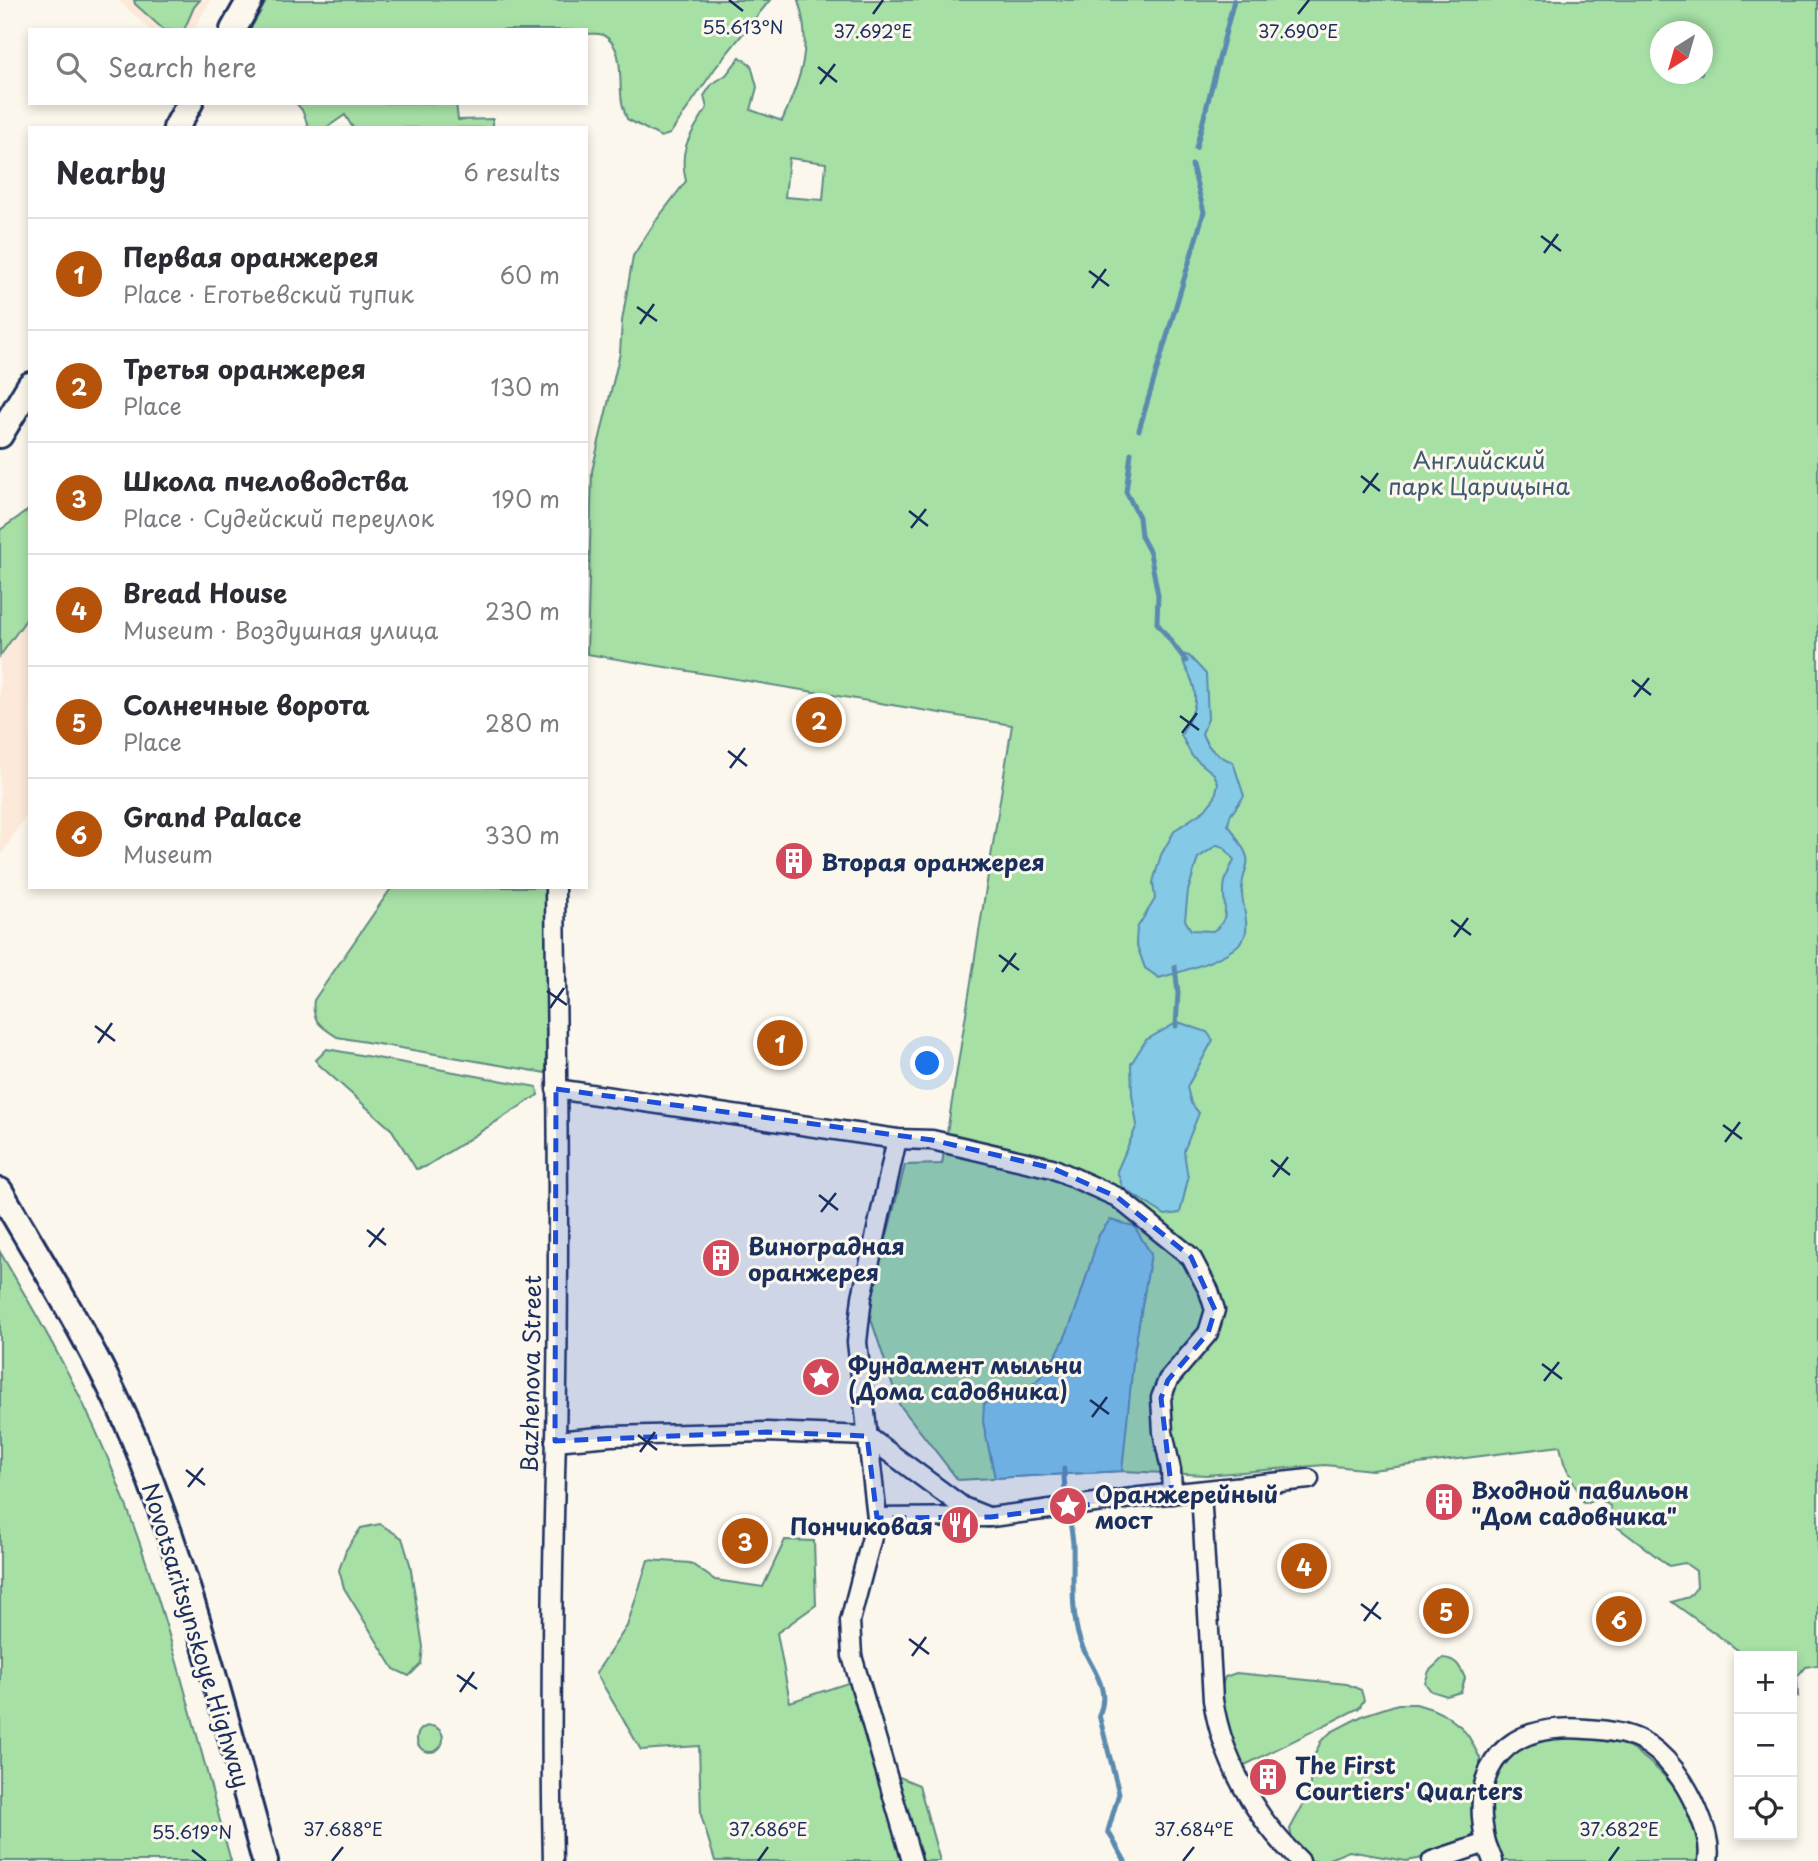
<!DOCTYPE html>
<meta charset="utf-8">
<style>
:root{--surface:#fff;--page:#f2f2f3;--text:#2b2b33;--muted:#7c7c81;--line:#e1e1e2;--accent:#b45309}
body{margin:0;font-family:"Playpen Sans",sans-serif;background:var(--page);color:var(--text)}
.controls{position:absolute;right:21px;bottom:21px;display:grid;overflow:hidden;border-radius:0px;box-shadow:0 4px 10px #0003}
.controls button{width:63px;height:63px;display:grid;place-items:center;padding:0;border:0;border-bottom:2px solid var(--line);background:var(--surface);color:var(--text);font:35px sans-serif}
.compass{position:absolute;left:1650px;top:21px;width:63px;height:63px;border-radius:50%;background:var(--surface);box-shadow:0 4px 10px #0003;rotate:217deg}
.you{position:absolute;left:928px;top:1064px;width:24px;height:24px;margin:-18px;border:5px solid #fff;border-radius:50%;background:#1a73e8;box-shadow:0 0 0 10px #1a73e833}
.badge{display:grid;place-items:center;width:46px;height:46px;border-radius:50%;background:var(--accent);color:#fff;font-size:23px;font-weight:700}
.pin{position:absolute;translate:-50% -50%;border:4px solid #fff;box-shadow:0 2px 7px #0006}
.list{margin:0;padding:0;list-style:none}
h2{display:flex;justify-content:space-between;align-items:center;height:91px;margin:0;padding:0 28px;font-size:30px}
h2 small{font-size:23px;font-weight:400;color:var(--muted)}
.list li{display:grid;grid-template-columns:46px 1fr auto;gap:21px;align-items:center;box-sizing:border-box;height:112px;padding:0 28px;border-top:2px solid var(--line)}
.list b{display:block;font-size:26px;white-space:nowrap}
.list p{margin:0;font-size:23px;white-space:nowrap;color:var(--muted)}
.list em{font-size:23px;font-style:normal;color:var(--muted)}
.icon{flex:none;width:38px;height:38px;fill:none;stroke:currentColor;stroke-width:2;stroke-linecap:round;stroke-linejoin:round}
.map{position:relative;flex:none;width:1818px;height:1861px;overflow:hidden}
.search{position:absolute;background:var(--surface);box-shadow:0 4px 10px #0003;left:28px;top:28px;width:560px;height:77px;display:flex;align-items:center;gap:18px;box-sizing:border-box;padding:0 24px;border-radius:0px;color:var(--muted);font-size:26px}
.panel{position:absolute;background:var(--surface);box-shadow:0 4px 10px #0003;left:28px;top:126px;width:560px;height:763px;border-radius:0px}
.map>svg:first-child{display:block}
</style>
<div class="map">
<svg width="1818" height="1861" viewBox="0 0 1818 1861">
<rect width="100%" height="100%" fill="#fbf7ec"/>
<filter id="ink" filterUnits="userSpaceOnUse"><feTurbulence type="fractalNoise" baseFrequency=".0143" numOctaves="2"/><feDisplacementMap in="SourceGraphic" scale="14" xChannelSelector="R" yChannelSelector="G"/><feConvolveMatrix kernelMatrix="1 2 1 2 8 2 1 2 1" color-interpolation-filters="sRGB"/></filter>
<g filter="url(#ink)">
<!-- built -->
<g fill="#fce9da">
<polygon points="118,0 211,0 193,30 150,30"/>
<polygon points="0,561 30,576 30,809 0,857"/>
</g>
<!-- green -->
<g fill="#a6e0a5" stroke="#608882" stroke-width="2" fill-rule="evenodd">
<polygon points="134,0 200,0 194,7 184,30 164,30 135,4"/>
<path d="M 267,0 L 770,0 L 716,67 L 670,134 L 661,137 L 627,119 C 625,113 623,108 622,102 C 618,82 626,47 603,35 C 598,33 592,34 586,34 L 586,30 L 250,30 Z"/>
<path d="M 798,0 L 1818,0 L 1818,1665 L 1805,1667 L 1797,1677 L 1798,1696 L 1792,1691 L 1792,1656 L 1746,1656 L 1672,1602 L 1689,1597 L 1697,1587 L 1696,1571 L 1685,1563 L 1669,1566 L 1612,1523 L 1610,1506 L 1600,1499 L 1584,1503 L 1564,1463 L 1560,1446 L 1372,1470 L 1325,1465 L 1207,1475 L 1122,1471 L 958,1480 L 899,1404 L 868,1310 L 905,1165 L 942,1164 L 1012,725 L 587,654 L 592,471 L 620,353 L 622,321 L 633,256 L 655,222 L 686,181 C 678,149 690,135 707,108 L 704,96 L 712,84 L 726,75 L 740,57 L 751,65 L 757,87 L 751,110 L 782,121 C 801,78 813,47 798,0 ZM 1660,32 L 1702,32 L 1702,74 L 1660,74 ZM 789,158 L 826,163 L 823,200 L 785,197 Z"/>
<polygon points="296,103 456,103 458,120 493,119 493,128 353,128 345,115 326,128 309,128 302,110"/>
<polygon points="30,509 30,614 0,656 0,530"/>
<path d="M 392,887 L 547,887 L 546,1073 L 337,1037 C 321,1027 311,1021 314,1000 Z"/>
<polygon points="327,1049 537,1087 538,1095 425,1167 416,1169 392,1130 318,1064 316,1060"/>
<path d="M 0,1252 C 44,1327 87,1402 118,1484 C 166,1606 196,1735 231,1861 L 0,1861 Z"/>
<polygon points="380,1524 402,1538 410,1564 423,1647 421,1664 409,1676 394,1669 344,1588 339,1570 346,1550 361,1528"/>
<polygon points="785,1540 814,1541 816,1605 777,1633 790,1702 869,1676 897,1776 919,1785 940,1861 715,1861 701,1815 699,1746 641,1750 596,1673 627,1626 648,1560 690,1563 715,1580 763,1587"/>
<path d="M 1443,1658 C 1457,1659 1460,1667 1465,1678 L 1461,1692 L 1447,1696 L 1431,1691 L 1425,1683 L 1429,1671 Z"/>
<path d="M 1236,1673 L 1347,1684 L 1361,1690 L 1364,1700 L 1359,1708 L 1243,1766 C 1229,1748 1215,1699 1225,1677 Z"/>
<polygon points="1398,1704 1416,1704 1432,1709 1447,1716 1461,1727 1469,1737 1480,1758 1480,1773 1473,1803 1476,1827 1474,1834 1466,1842 1418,1859 1406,1861 1349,1851 1324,1861 1308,1861 1293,1844 1290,1829 1309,1794 1312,1760 1321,1741 1331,1732 1364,1715"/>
<circle cx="430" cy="1739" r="13"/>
<path d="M 1546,1736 C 1564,1736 1587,1734 1605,1738 C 1620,1741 1636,1751 1647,1760 C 1682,1789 1697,1816 1700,1861 L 1501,1861 C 1480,1801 1481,1763 1546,1736 Z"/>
</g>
<!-- water -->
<g fill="#84c9e5" stroke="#5a8baf" stroke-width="2" fill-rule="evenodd">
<path d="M 1182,654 L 1189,656 L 1206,674 L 1208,719 L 1202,734 C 1209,750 1217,756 1233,762 L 1244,796 L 1230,816 L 1228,825 C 1234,831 1235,836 1240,843 C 1255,866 1243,865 1242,888 C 1241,903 1248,916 1246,931 C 1244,956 1180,972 1159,978 L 1145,968 L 1136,943 L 1137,928 L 1155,899 L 1153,882 L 1161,855 L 1175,830 L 1205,810 L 1215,797 L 1218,783 L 1214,774 L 1192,756 L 1181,735 C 1193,713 1201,701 1190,676 C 1186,668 1182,663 1182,654 ZM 1217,845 L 1224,847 L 1234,860 C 1231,867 1226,875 1225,882 C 1220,901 1234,918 1213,931 L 1191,930 L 1185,920 L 1188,891 L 1198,858 Z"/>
<polygon points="1178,1022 1207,1032 1213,1040 1187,1087 1191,1103 1199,1113 1184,1151 1188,1179 1180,1213 1165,1215 1123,1188 1117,1171 1137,1125 1132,1095 1131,1064 1146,1040"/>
<path d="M 1110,1220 L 1134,1226 L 1151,1254 L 1134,1353 L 1122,1471 L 995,1478 L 983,1422 L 984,1404 C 998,1397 1019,1393 1030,1386 C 1067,1361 1085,1277 1099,1235 Z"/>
</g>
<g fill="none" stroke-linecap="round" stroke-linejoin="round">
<!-- stream -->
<g stroke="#5a8baf" stroke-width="5">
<polyline points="1196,148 1234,0"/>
<polyline points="1139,430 1204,212 1192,165"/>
<polyline points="1131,453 1126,492 1139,517 1141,536 1150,553 1158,595 1157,623 1186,661"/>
<polyline points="1175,967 1178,993 1176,1026"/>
<path d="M 1064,1469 C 1063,1494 1071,1519 1073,1544 C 1074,1575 1070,1610 1080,1641 C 1089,1667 1112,1686 1099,1715 L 1119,1793 L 1108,1831 L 1125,1861"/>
</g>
<defs>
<g id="street">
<polyline points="556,1089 897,1139 932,1140 1052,1168 1117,1197 1191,1257 1209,1291 1215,1310 1208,1333 1168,1380 1161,1398 1163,1432 1171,1470 1172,1494"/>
<polyline points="897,1139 862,1297 857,1342 877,1518 850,1621 852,1656 912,1861"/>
<polyline points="555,1441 611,1436 767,1432 867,1436 963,1507 988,1517"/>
<path d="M 1201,1491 L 1213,1700 C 1223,1762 1255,1818 1300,1861"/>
<polyline points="877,1518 991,1517 1140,1497 1309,1479"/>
<path d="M 1486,1843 C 1468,1764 1508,1722 1587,1729 C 1604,1730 1624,1732 1640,1740 C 1666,1753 1686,1783 1697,1809 C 1704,1826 1711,1842 1708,1861"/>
<path d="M 553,1861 C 550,1720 552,1579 556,1438 C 560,1254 557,1071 555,887"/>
<polyline points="1432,1861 1486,1843 1493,1861"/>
</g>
<g id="secondary">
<polyline points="233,30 250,0"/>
<polyline points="176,128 190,103"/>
<polyline points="0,435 30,385"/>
<path d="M 0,1191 C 46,1270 96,1350 132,1434 C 189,1572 225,1718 265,1861"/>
</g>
</defs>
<!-- street casing -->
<use href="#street" stroke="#1b2f5e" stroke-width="23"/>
<!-- secondary casing -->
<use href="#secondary" stroke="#1b2f5e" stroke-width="30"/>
<!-- street -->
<use href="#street" stroke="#fbf7ec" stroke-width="18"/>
<!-- secondary -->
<use href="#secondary" stroke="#fbf7ec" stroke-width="24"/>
</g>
</g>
<!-- marked area -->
<path fill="#1d4ed8" fill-opacity="0.2" stroke="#1d4ed8" stroke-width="5" stroke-dasharray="14 9" stroke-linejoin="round" d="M 556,1089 L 932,1140 L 1052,1168 L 1117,1197 L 1191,1257 L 1215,1310 L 1208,1333 L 1168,1380 L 1161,1398 L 1172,1494 L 991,1517 L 877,1518 L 867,1436 L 767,1432 L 555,1441 Z"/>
<!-- ticks -->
<path fill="none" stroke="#1b2f5e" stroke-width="2.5" d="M 729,0 L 743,11M 873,14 L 883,0M 1298,14 L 1309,0M 818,67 L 837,82M 820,84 L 835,64M 1541,236 L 1561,251M 1544,253 L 1558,234M 1089,271 L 1109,286M 1092,288 L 1106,269M 637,307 L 657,321M 640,324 L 654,304M 1361,476 L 1380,491M 1363,493 L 1378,473M 909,511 L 928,526M 911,528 L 926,509M 1632,680 L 1651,695M 1634,697 L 1649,678M 1180,716 L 1199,730M 1182,733 L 1197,713M 728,751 L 747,766M 730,768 L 745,748M 1451,920 L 1471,935M 1454,937 L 1468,918M 999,955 L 1019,970M 1002,972 L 1016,953M 547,991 L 567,1005M 550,1008 L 564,988M 95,1026 L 115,1041M 98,1043 L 112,1023M 1723,1125 L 1742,1139M 1725,1142 L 1740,1122M 1271,1160 L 1290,1175M 1273,1177 L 1288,1157M 819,1195 L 838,1210M 821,1212 L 836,1193M 367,1230 L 386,1245M 369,1247 L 384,1228M 1542,1364 L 1562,1379M 1544,1381 L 1559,1362M 1090,1400 L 1109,1414M 1092,1417 L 1107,1397M 638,1435 L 657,1450M 640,1452 L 655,1432M 186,1470 L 205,1485M 188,1487 L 203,1468M 1361,1604 L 1381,1619M 1364,1621 L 1378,1602M 909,1639 L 929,1654M 912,1656 L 926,1637M 457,1675 L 477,1689M 460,1692 L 474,1672M 192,1850 L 206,1861M 332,1861 L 343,1847M 758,1861 L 768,1847M 1183,1861 L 1194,1847M 1609,1861 L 1619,1847"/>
<!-- icons -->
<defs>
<symbol id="building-disc" viewBox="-11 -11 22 22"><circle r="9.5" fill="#d1495b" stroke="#fbf7ec"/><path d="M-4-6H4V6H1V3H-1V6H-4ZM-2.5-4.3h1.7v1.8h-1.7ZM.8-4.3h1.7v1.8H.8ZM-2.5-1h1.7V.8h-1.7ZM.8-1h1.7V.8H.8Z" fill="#fff"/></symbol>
<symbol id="sight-disc" viewBox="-11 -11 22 22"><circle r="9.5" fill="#d1495b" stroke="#fbf7ec"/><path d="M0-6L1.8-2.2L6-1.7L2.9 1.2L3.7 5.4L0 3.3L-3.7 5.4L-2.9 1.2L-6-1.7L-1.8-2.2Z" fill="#fff"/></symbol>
<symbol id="restaurant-disc" viewBox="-11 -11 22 22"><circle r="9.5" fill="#d1495b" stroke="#fbf7ec"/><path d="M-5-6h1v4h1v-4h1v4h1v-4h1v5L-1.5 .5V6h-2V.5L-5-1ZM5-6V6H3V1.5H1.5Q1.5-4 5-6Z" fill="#fff"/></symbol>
</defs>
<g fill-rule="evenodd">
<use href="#building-disc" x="772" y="839" width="44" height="44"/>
<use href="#building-disc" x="699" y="1236" width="44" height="44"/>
<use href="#sight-disc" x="799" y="1355" width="44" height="44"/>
<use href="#building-disc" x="1422" y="1480" width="44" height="44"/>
<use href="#sight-disc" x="1046" y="1484" width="44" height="44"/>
<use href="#restaurant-disc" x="938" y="1503" width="44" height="44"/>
<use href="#building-disc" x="1246" y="1755" width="44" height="44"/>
</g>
<g text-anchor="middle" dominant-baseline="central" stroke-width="6" stroke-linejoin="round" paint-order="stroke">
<!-- park labels -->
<g font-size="23" fill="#3e5b70" stroke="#fbf7ec">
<text x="1479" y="459">Английский<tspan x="1479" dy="26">парк Царицына</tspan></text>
</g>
<!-- poi labels -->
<g font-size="23" font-weight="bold" fill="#1b2f5e" stroke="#fbf7ec" text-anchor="start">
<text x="821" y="861">Вторая оранжерея</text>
<text x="748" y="1245">Виноградная<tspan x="748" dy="26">оранжерея</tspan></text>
<text x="848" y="1364">Фундамент мыльни<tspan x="848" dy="26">(Дома садовника)</tspan></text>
<text x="1471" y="1489">Входной павильон<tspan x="1471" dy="26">"Дом садовника"</tspan></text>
<text x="1095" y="1493">Оранжерейный<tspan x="1095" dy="26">мост</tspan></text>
<text x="933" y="1525" text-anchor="end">Пончиковая</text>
<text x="1295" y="1764">The First<tspan x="1295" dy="26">Courtiers' Quarters</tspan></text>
</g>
<!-- street labels -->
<g font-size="23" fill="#1b2f5e" stroke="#fbf7ec">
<text transform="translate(530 1374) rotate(-89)">Bazhenova Street</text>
<text transform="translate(197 1635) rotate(73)">Novotsaritsynskoye Highway</text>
</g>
</g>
<g font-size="18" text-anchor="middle" fill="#1b2f5e" stroke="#fbf7ec" stroke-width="6" stroke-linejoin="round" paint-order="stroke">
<text x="743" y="34">55.613°N</text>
<text x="873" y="38">37.692°E</text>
<text x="1298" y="38">37.690°E</text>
<text x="343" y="1836">37.688°E</text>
<text x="768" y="1836">37.686°E</text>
<text x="1194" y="1836">37.684°E</text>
<text x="1619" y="1836">37.682°E</text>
<text x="192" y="1839">55.619°N</text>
</g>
</svg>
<div class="controls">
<button>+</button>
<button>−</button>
<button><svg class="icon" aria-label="locate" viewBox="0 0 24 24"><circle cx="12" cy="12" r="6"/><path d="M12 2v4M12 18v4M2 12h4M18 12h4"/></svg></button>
</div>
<svg class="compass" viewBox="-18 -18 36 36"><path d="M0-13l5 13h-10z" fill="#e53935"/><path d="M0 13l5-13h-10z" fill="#7c7c81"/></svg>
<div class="you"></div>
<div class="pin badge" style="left:780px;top:1043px">1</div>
<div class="pin badge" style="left:819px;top:720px">2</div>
<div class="pin badge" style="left:745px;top:1541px">3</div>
<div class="pin badge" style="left:1304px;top:1566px">4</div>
<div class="pin badge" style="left:1446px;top:1611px">5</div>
<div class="pin badge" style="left:1619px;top:1619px">6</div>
<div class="search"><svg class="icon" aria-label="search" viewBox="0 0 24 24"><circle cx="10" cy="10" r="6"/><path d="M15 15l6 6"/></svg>Search here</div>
<section class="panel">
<h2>Nearby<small>6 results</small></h2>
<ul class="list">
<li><span class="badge">1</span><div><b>Первая оранжерея</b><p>Place · Еготьевский тупик</p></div><em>60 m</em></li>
<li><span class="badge">2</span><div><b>Третья оранжерея</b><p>Place</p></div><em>130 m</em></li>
<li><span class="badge">3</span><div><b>Школа пчеловодства</b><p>Place · Судейский переулок</p></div><em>190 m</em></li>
<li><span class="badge">4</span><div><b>Bread House</b><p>Museum · Воздушная улица</p></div><em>230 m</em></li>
<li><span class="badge">5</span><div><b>Солнечные ворота</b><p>Place</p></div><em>280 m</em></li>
<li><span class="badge">6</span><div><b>Grand Palace</b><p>Museum</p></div><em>330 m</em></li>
</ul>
</section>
</div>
